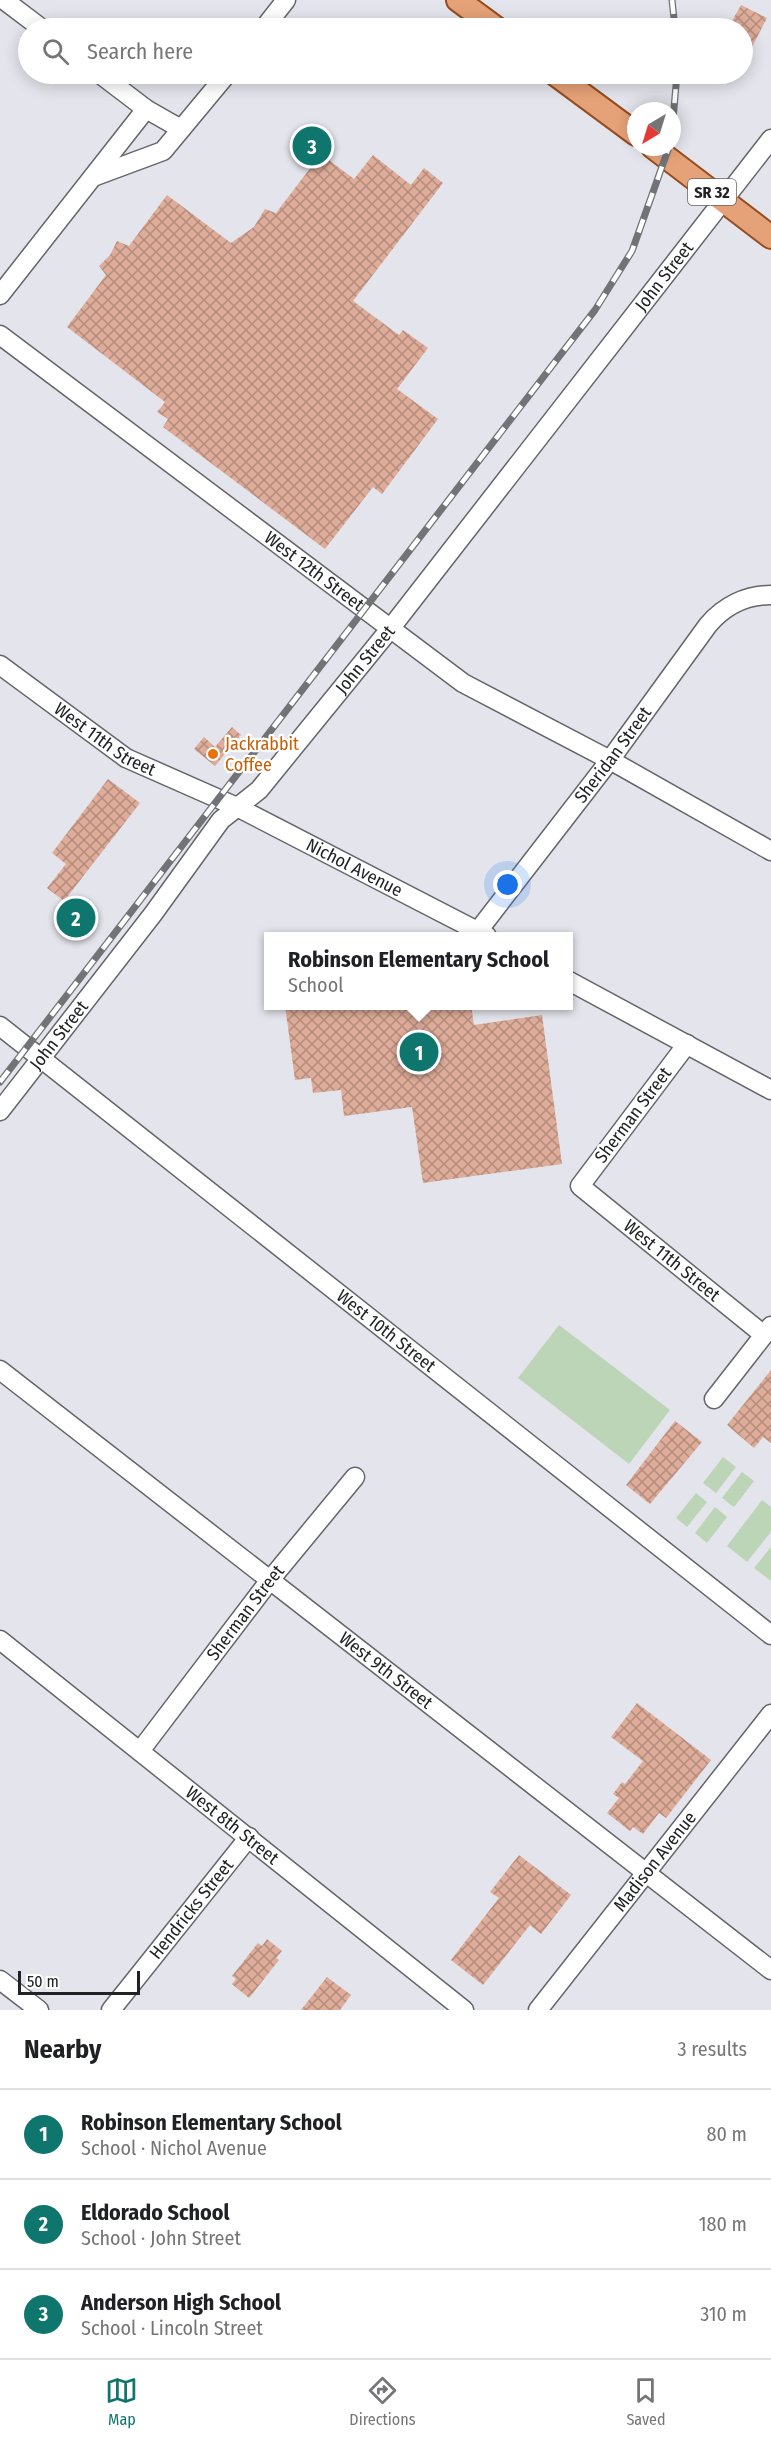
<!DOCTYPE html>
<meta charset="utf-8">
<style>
:root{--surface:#fff;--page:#f2f2f2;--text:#202124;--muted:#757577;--line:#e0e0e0;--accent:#0f766e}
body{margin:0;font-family:"Fira Sans Condensed",sans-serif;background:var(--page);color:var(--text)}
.compass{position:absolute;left:627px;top:102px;width:54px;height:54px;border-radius:50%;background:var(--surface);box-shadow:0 3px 15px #0003;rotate:218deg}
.scale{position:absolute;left:18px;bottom:15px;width:122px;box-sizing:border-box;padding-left:6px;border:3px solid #212224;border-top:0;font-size:16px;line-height:21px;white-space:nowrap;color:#212224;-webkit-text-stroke:4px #fff;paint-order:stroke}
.you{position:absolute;left:508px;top:885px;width:21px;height:21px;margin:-15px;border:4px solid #fff;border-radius:50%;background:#1a73e8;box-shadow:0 0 0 9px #1a73e833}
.badge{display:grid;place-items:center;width:39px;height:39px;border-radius:50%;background:var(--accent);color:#fff;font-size:20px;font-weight:700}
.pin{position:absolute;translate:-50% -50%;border:3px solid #fff;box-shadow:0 2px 6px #0006}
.popup{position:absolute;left:264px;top:932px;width:309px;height:78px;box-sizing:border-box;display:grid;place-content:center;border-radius:0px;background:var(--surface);filter:drop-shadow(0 2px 4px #0005);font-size:20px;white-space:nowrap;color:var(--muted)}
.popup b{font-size:22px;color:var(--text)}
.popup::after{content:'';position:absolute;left:50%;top:100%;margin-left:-12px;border:12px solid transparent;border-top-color:var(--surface)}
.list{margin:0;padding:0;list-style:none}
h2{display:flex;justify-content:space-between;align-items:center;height:78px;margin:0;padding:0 24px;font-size:26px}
h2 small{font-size:20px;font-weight:400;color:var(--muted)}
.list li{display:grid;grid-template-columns:39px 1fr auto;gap:18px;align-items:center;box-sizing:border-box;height:90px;padding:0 24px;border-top:2px solid var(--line)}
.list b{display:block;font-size:22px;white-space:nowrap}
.list p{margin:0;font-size:20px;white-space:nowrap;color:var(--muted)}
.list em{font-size:20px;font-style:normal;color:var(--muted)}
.icon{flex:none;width:33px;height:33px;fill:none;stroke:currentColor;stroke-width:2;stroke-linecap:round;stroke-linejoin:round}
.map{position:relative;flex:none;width:771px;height:2010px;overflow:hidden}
.search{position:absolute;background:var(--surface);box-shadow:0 3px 15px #0003;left:18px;right:18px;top:18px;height:66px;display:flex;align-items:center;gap:15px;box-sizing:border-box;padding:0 21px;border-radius:33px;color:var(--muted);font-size:22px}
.sheet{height:348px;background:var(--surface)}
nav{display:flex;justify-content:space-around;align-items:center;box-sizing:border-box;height:84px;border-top:2px solid var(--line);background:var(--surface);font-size:16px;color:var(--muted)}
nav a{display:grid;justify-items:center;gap:3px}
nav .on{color:var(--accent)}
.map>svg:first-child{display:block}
</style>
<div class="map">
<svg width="771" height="2010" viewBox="0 0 771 2010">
<defs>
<pattern id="building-cross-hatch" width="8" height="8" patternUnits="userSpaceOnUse" patternTransform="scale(1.5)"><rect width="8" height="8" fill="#deac99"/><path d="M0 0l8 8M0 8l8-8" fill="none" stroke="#b48c7d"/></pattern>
</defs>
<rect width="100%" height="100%" fill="#e4e5ec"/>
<!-- green -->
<g fill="#bcd5b7">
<polygon points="559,1325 670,1410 629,1464 518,1378"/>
<polygon points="723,1457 736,1467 716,1493 703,1483"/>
<polygon points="742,1472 754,1481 734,1507 722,1498"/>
<polygon points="696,1493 707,1502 687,1527 676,1518"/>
<polygon points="762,1500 771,1507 771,1532 747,1562 727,1546"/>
<polygon points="715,1507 727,1517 707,1543 695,1533"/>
<polygon points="771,1547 771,1581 754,1568"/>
</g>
<!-- building -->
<g fill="url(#building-cross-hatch)">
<polygon points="741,5 767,18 742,66 742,28 728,28"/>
<polygon points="321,154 354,179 373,155 411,185 424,168 443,183 353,301 399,335 403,330 428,348 397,389 438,419 382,494 373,487 325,549 163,427 168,419 157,412 165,402 67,327 106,275 99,266 110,255 117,241 129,246 167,195 231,243 254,227 265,209 276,213"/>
<polygon points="232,727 241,735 215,766 194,749 204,737 215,747"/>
<polygon points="108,779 140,803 64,901 47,888 66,864 52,853"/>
<polygon points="285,1005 471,1005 474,1025 542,1015 562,1164 423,1183 412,1107 344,1116 341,1090 313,1093 311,1078 295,1080"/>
<polygon points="771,1370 771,1443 763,1437 754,1448 727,1425"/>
<polygon points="675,1421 702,1442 650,1504 626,1485"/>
<polygon points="637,1703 711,1760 666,1818 659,1813 643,1834 633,1827 630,1831 607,1813 619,1798 613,1794 622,1782 625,1784 643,1761 611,1737"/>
<polygon points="519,1855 571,1895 541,1934 530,1925 483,1985 451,1960 499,1898 490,1892"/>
<polygon points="267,1939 282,1951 276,1958 279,1960 249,1998 232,1984 236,1979 232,1976 258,1943 262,1946"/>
<polygon points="327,1977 351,1995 340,2010 301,2010"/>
</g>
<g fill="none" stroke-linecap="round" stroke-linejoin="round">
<defs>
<g id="minor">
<polyline points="4,0 41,28"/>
<polyline points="264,28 286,0"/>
<polyline points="100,74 146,109 181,129"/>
<polyline points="93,177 163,151 227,74"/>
<polyline points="0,295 146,109"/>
<path id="s1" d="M 0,335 L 463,683 L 610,760 L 771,851"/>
<path id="s2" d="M 0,665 L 126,758 L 237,807 L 487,936"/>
<path id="s3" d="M 478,931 L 610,760 L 708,625 C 724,606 746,595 771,595"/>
<polyline points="569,981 771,1090"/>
<path id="s4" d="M 0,1026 L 771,1635"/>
<path id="s5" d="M 687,1044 L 580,1186 L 764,1335"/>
<path id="s6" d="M 0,1111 L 153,914 L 221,820 L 259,790 L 390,629 L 771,139"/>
<path id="s7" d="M 0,1370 L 771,1970"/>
<polyline points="714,1399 771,1326"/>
<path id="s8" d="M 0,1640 L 464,2010"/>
<path id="s9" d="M 140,1751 L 270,1580 L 355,1477"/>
<polyline points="0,1980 39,2010"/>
<path id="s10" d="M 111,2010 L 249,1837"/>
<path id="s11" d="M 538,2010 L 771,1714"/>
</g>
<g id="major">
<polyline points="458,0 496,28"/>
<polyline points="555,74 636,134"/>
<polyline points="653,147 771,237"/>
</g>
</defs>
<!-- minor casing -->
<use href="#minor" stroke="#64656b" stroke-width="21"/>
<!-- major casing -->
<use href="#major" stroke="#954c1f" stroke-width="26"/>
<!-- minor -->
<use href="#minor" stroke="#fff" stroke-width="18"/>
<!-- major -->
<use href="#major" stroke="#e5a177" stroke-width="22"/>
<defs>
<g id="rail">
<polyline points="672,0 675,28"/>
<polyline points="672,131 677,74"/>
<polyline points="0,1082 595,310 632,251 669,147"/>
</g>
</defs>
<!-- rail casing -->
<use href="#rail" stroke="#727377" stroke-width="7"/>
<!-- rail -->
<use href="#rail" stroke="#fff" stroke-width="4.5" stroke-dasharray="14" stroke-linecap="butt"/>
</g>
<!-- markers -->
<circle fill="#e8710a" stroke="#fff" stroke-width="2" cx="213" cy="754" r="6"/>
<g text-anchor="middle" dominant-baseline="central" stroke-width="4.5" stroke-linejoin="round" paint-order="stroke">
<!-- shield labels -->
<rect fill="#fff" stroke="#646466" stroke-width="1.5" x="688" y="179" width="48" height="26" rx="4.5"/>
<g font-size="16" font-weight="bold" fill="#212224">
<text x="712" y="192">SR 32</text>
</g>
<!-- street labels -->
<g font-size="18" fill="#212224" stroke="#fff">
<text stroke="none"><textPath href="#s6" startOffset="1068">John Street</textPath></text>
<text stroke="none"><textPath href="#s1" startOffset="393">West 12th Street</textPath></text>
<text stroke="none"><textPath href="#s6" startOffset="582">John Street</textPath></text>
<text stroke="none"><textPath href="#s2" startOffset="129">West 11th Street</textPath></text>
<text stroke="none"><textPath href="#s3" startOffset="222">Sheridan Street</textPath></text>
<text stroke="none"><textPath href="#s2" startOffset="410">Nichol Avenue</textPath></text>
<text stroke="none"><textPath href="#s6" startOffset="96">John Street</textPath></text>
<text transform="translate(633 1115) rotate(-53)">Sherman Street</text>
<text stroke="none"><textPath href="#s5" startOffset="296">West 11th Street</textPath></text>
<text stroke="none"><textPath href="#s4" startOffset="492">West 10th Street</textPath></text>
<text stroke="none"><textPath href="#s9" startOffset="174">Sherman Street</textPath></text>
<text stroke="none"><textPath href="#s7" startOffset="489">West 9th Street</textPath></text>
<text stroke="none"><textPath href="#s8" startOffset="297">West 8th Street</textPath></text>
<text stroke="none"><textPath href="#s11" startOffset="189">Madison Avenue</textPath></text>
<text stroke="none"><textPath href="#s10" startOffset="129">Hendricks Street</textPath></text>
</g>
<!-- food labels -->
<g font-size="18" fill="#c56008" stroke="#fff" text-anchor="start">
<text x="225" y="744">Jackrabbit<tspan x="225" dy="21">Coffee</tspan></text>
</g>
</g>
</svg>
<svg class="compass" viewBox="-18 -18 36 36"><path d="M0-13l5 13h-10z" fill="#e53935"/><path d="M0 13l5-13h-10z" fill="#757577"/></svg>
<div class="scale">50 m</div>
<div class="you"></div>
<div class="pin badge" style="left:419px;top:1052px">1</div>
<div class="popup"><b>Robinson Elementary School</b>School</div>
<div class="pin badge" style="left:76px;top:918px">2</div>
<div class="pin badge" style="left:312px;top:146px">3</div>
<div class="search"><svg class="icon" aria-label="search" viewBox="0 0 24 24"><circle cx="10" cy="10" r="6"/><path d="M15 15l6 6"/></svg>Search here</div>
</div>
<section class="sheet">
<h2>Nearby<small>3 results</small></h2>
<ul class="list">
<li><span class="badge">1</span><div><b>Robinson Elementary School</b><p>School · Nichol Avenue</p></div><em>80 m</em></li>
<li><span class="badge">2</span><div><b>Eldorado School</b><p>School · John Street</p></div><em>180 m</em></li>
<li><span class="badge">3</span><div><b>Anderson High School</b><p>School · Lincoln Street</p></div><em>310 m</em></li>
</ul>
</section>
<nav>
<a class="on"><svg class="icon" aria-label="map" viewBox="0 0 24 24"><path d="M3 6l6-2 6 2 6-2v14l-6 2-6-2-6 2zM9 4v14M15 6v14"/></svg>Map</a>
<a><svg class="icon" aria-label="directions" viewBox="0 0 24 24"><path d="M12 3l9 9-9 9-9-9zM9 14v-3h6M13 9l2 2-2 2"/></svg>Directions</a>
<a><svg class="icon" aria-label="saved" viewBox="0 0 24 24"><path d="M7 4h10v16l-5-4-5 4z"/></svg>Saved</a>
</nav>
